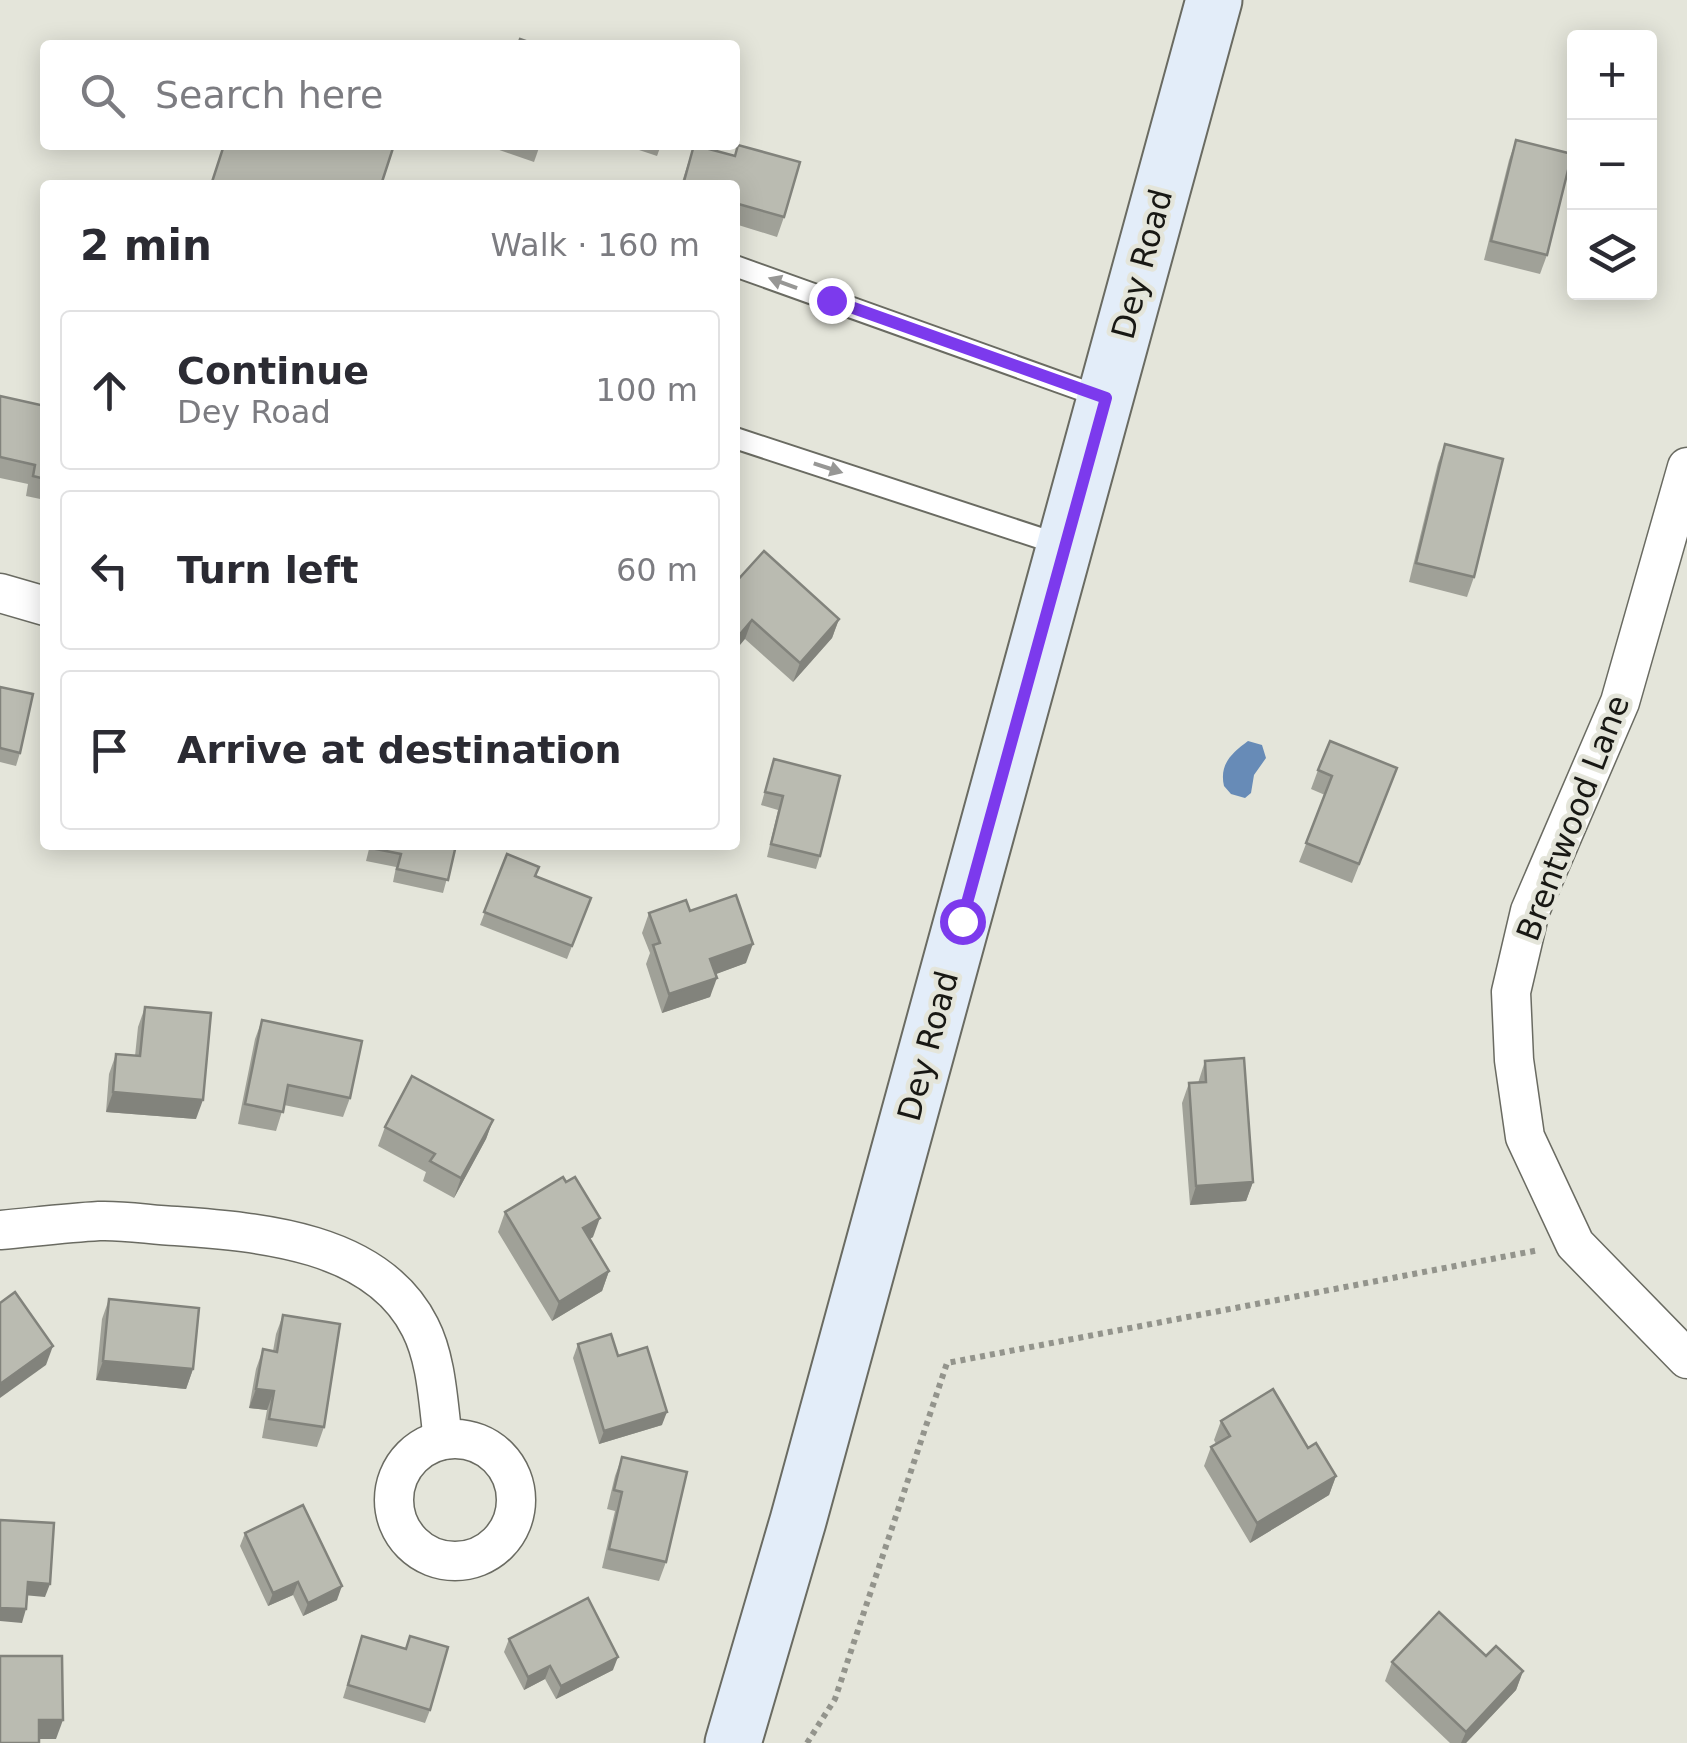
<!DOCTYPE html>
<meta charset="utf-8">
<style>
:root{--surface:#fff;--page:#f7f7f7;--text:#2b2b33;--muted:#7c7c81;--line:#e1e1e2}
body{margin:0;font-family:"DejaVu Sans",sans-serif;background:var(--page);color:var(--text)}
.controls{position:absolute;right:30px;top:30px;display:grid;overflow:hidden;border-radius:10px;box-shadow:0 5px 25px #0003}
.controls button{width:90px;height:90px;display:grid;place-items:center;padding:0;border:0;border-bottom:2px solid var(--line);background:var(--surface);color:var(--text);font:50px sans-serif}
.stop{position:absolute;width:30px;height:30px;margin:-22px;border:8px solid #7c3aed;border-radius:50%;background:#fff}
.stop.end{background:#7c3aed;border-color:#fff;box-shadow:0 2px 10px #0008}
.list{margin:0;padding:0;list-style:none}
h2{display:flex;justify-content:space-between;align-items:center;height:130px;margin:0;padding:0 40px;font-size:42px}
h2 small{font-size:32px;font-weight:400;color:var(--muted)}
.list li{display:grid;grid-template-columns:65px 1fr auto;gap:30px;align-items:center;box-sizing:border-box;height:160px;margin:0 20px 20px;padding:0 20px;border:2px solid var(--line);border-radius:10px}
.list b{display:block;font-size:38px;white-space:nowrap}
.list p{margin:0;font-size:32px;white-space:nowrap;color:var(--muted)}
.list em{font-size:32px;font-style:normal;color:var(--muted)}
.icon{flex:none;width:55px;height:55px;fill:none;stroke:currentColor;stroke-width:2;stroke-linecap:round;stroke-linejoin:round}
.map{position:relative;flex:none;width:1687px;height:1743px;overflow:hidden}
.search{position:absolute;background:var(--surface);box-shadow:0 5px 25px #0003;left:40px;top:40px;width:700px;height:110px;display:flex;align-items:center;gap:25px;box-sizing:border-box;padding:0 35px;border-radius:10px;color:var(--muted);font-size:38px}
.panel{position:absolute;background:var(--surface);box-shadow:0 5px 25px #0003;left:40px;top:180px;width:700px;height:670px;border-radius:10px}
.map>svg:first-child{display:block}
</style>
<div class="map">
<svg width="1687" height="1743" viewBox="0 0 1687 1743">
<rect width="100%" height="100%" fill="#e4e5da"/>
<!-- water -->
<path fill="#678bb7" d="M 1248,741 L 1262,745 L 1266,758 L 1254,775 L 1251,793 L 1245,798 L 1231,794 L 1224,786 C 1219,764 1232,753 1248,741 Z"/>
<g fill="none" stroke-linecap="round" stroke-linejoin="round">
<defs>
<g id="service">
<polyline points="735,266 1104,398"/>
<polyline points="735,438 1061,545"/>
</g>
<g id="minor">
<polyline points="1687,467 1620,702 1530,911 1511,992 1514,1060 1525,1137 1575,1244 1687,1359"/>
<polyline points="0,593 45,606"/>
<path d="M 0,1230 C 33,1227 66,1223 99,1221 C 125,1220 151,1225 176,1226 C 260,1232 377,1241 420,1327 C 437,1360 438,1403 443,1440"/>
<circle cx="455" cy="1500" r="61"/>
</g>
<polyline id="secondary" points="733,1743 798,1521 1214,0"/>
</defs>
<!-- service casing -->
<use href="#service" stroke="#6a6b62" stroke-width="24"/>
<!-- minor casing -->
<use href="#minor" stroke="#6a6b62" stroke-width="41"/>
<!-- secondary casing -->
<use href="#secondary" stroke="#6a6b62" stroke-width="59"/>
<!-- path -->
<polyline stroke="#93948c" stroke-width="6" stroke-dasharray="5 5" stroke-linecap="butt" points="807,1743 835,1699 947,1363 1539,1250"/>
<!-- service -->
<use href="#service" stroke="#fff" stroke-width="20"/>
<!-- minor -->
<use href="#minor" stroke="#fff" stroke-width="38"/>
<!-- secondary -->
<use href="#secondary" stroke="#e3edf9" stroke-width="55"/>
</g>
<!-- wall -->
<g fill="#a0a198">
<polygon points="1516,140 1547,255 1540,274 1484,260 1509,160"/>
<polygon points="485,145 540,145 534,162"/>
<polygon points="624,145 661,145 657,156"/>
<polygon points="694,145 784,217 777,237 735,224 735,185 681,185"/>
<polygon points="0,396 45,406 45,500 26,496 28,484 0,478"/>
<polygon points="1445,444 1474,577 1467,597 1409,582 1438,463"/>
<polygon points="735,583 839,619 832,638 793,682 745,639"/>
<polygon points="0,687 20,753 16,766 0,762"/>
<polygon points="774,759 820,856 816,869 767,857 778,810 761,805"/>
<polygon points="1318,770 1390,787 1352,883 1299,862 1325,795 1311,789"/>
<polygon points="370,845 456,845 443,893 393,882 396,867 366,861"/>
<polygon points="507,854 535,876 591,898 567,959 480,925"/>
<polygon points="690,911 746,963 715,974 710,997 662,1013 646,964 650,953 642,933 649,913"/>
<polygon points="145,1007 196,1119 106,1112 109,1074 116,1054 135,1056 138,1027"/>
<polygon points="262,1020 350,1098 343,1117 284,1105 276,1131 238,1124 255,1039"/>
<polygon points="1205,1061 1253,1182 1246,1201 1190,1205 1182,1103 1189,1083 1198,1083"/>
<polygon points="493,1120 486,1139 454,1198 423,1181 426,1172 378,1146 385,1127"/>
<polygon points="505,1212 593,1237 589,1239 609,1271 602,1291 552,1321 498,1232"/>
<polygon points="109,1299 193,1369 186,1389 96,1380 102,1319"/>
<polygon points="283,1315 324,1427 317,1447 262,1438 267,1410 249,1408 256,1369 263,1349 273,1351 276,1334"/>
<polygon points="578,1344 618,1356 662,1425 599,1444 573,1358"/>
<polygon points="1221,1421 1336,1476 1329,1495 1250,1543 1204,1466 1211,1447 1216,1444 1214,1440"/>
<polygon points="622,1457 666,1562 659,1581 602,1568 615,1511 607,1509 615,1476"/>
<polygon points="245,1533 337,1600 303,1616 293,1595 268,1606 240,1546"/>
<polygon points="362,1636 430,1710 425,1723 343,1698"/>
<polygon points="509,1639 613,1670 556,1699 545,1679 524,1690 504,1652"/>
<polygon points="1486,1656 1523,1671 1516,1690 1466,1743 1450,1743 1385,1681 1392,1662"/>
</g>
<!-- shaded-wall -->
<g fill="#82837c">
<polygon points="839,619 832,638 793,682 800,663"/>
<polygon points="752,620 745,639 735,651 735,640"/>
<polygon points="753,944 746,963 703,979 710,959"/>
<polygon points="717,978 710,997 662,1013 669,994"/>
<polygon points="113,1092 203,1100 196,1119 106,1112"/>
<polygon points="493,1120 486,1139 454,1198 461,1178"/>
<polygon points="1253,1182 1246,1201 1190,1205 1196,1186"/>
<polygon points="600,1218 593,1237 576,1247 583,1228"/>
<polygon points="609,1271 602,1291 552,1321 559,1302"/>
<polygon points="53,1346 46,1365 0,1398 0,1384"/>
<polygon points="103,1361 193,1369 186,1389 96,1380"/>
<polygon points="256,1389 274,1391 267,1410 249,1408"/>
<polygon points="667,1412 662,1425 599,1444 604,1431"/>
<polygon points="1336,1476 1329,1495 1250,1543 1257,1523"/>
<polygon points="28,1582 50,1584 45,1597 23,1595"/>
<polygon points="298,1582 293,1595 268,1606 273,1593"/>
<polygon points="342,1586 337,1600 303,1616 308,1603"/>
<polygon points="0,1608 26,1609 22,1623 0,1621"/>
<polygon points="618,1657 613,1670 556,1699 561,1686"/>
<polygon points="550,1666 545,1679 524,1690 528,1677"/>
<polygon points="1523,1671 1516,1690 1466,1743 1461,1743 1466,1732"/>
<polygon points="39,1720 63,1720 56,1739 32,1739"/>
</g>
<!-- building -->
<g fill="#babbb1" stroke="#82837c" stroke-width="2.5">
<polygon points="520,39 537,45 518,45"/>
<polygon points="1516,140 1572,154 1547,255 1491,241"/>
<polygon points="224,145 394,145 381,185 211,185"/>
<polygon points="694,145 735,156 738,145 800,162 784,217 735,203 735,185 683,185"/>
<polygon points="0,396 45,406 45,479 33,476 35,465 0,457"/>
<polygon points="1445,444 1503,459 1474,577 1416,563"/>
<polygon points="764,551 839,619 800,663 752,620 735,640 735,583"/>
<polygon points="0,687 33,694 20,753 0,748"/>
<polygon points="1330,741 1397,768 1359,864 1306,843 1332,776 1318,770"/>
<polygon points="774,759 840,776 820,856 771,844 783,796 765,792"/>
<polygon points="372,845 456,845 448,880 397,869 401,854 371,848"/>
<polygon points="507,854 539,867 535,876 591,898 572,946 484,912"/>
<polygon points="736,895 753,944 710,959 717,978 669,994 653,945 660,943 649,913 686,900 690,911"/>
<polygon points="145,1007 211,1013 203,1100 113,1092 116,1054 140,1056"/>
<polygon points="262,1020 362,1041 350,1098 288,1085 283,1112 245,1104"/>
<polygon points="1244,1058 1253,1182 1196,1186 1189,1083 1206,1082 1205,1061"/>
<polygon points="412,1076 493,1120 461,1178 430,1161 435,1154 385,1127"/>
<polygon points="563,1177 566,1182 575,1177 600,1218 583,1228 609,1271 559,1302 505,1212"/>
<polygon points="15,1292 53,1346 0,1384 0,1303"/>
<polygon points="109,1299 199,1308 193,1369 103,1361"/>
<polygon points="283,1315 340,1324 324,1427 269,1419 274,1391 256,1389 263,1349 277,1352"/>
<polygon points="611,1334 618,1356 647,1347 667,1412 604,1431 578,1344"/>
<polygon points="1273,1389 1308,1448 1316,1443 1336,1476 1257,1523 1211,1447 1230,1436 1221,1421"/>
<polygon points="622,1457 687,1472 666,1562 609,1549 622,1492 614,1490"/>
<polygon points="303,1505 342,1586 308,1603 298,1582 273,1593 245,1533"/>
<polygon points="0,1520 54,1523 50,1584 28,1582 26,1609 0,1608"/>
<polygon points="588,1598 618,1657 561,1686 550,1666 528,1677 509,1639"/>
<polygon points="1439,1612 1486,1656 1496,1646 1523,1671 1466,1732 1392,1662"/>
<polygon points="362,1636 406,1649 410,1636 448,1647 430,1710 348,1685"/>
<polygon points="0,1656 62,1656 63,1720 39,1720 39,1743 0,1743"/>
</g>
<!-- one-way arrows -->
<defs><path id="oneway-solid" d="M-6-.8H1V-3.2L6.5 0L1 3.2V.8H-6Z" transform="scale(2.5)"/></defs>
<g fill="#979795">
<use href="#oneway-solid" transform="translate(783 283) rotate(-160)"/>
<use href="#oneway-solid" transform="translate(828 468) rotate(18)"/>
</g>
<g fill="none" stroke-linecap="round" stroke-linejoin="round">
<!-- route -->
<polyline stroke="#7c3aed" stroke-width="12" points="831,300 1106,398 962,921"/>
</g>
<g text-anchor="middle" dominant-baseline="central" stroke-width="9" stroke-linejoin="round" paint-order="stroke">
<!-- street labels -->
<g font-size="32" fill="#181814" stroke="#e4e5da">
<text transform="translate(1142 264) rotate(-75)">Dey Road</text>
<text transform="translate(1573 818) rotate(-69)">Brentwood Lane</text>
<text transform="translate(928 1046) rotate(-75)">Dey Road</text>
</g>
</g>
</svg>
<div class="controls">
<button>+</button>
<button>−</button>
<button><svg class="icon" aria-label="layers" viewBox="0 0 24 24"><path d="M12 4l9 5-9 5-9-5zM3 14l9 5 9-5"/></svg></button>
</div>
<div class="stop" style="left:962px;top:921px"></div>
<div class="stop end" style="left:831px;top:300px"></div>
<div class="search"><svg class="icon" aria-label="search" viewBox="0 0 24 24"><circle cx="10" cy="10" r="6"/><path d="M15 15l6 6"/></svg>Search here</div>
<section class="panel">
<h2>2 min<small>Walk · 160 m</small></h2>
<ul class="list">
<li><svg class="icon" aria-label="ahead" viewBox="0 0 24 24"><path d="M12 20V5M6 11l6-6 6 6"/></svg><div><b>Continue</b><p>Dey Road</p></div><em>100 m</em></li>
<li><svg class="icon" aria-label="left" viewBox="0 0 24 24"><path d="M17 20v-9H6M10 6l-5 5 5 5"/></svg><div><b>Turn left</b></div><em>60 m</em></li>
<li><svg class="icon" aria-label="arrive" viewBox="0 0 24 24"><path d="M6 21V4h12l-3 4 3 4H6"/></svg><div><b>Arrive at destination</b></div></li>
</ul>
</section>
</div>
